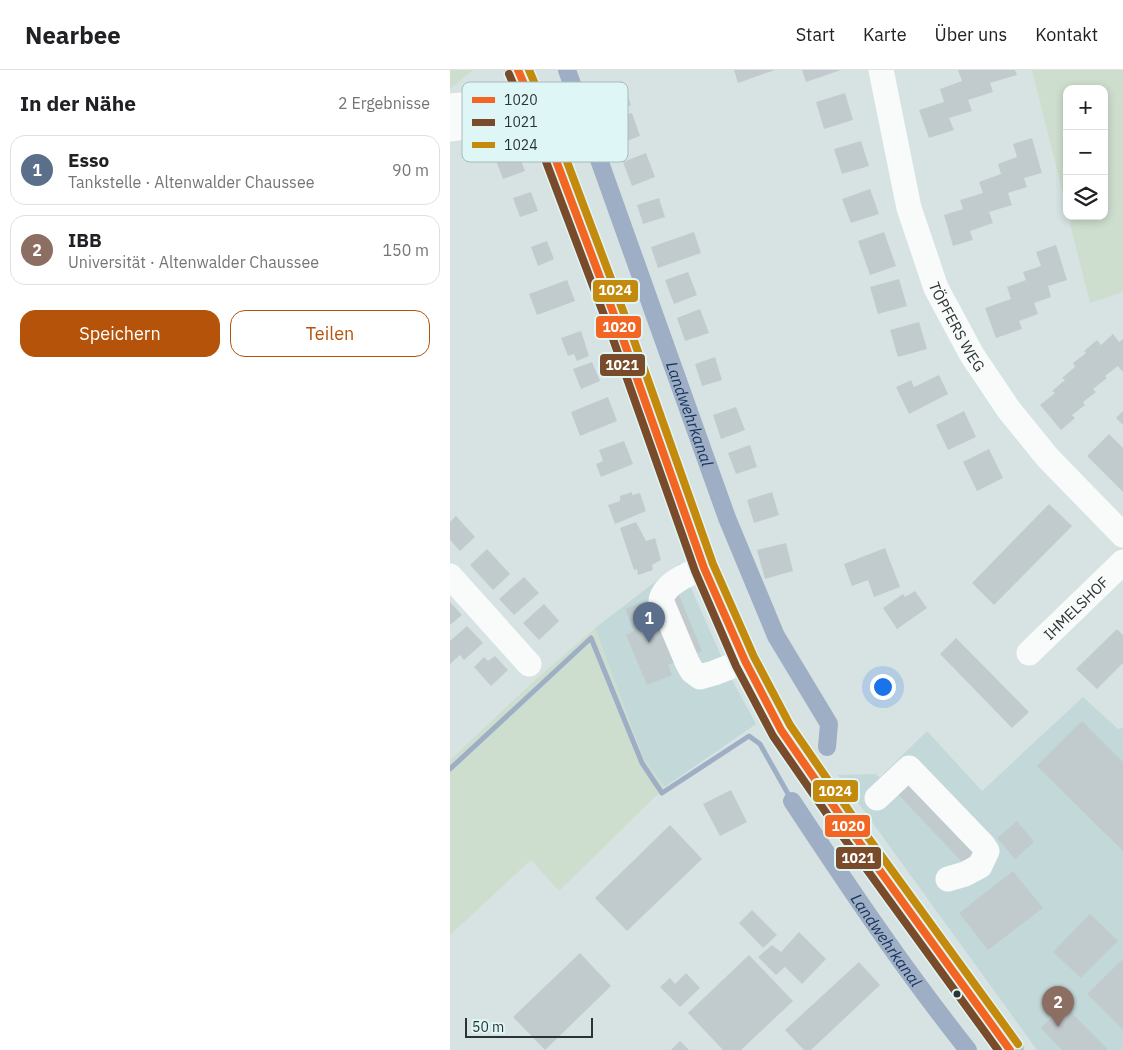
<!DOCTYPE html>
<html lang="de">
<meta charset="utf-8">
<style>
:root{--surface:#fff;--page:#f2f2f2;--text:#202124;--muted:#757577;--line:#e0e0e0;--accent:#b45309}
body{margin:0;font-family:"IBM Plex Sans",sans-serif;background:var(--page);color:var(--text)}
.controls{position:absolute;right:15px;top:15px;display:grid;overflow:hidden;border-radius:10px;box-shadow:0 2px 8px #0003}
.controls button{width:45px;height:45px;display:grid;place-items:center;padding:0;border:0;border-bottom:1px solid var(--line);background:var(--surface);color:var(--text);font:25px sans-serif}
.scale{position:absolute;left:15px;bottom:12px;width:128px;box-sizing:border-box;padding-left:5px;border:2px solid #2b3434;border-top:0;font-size:14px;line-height:18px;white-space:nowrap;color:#2b3434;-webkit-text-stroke:4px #def6f6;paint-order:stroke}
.you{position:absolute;left:432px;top:616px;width:18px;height:18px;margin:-12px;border:4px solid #fff;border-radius:50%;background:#1a73e8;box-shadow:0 0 0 8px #1a73e833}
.badge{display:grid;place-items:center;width:32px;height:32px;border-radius:50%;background:var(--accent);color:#fff;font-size:16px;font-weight:700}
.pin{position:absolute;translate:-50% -41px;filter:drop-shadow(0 1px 2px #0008)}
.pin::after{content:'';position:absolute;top:26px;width:18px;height:15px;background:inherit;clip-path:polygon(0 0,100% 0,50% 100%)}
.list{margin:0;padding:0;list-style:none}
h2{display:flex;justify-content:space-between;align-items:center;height:65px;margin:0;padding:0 20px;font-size:21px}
h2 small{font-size:16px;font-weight:400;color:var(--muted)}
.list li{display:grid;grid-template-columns:32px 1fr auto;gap:15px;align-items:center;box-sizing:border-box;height:70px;margin:0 10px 10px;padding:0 10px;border:1px solid var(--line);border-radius:15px}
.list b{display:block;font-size:19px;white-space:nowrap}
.list p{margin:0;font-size:16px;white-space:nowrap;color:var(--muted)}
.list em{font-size:16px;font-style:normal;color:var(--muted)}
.actions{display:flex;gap:10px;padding:15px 20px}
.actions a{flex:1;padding:11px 0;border:1px solid var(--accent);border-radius:15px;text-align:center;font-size:18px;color:var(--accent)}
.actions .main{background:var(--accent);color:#fff}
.icon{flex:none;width:28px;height:28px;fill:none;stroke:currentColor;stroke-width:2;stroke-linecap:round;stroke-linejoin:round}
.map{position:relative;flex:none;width:673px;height:980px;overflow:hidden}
header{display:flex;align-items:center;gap:30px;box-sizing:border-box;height:70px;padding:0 25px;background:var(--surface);border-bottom:1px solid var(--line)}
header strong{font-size:24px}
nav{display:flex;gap:28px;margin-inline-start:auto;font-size:18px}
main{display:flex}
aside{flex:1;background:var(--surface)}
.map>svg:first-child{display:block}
</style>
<header>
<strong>Nearbee</strong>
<nav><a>Start</a><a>Karte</a><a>Über uns</a><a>Kontakt</a></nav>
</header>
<main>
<aside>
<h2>In der Nähe<small>2 Ergebnisse</small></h2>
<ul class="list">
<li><span class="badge" style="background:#5c6f8a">1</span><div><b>Esso</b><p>Tankstelle · Altenwalder Chaussee</p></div><em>90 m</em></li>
<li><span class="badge" style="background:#8d6e63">2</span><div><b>IBB</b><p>Universität · Altenwalder Chaussee</p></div><em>150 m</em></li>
</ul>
<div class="actions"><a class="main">Speichern</a><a>Teilen</a></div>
</aside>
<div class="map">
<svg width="673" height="980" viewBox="0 0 673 980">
<rect width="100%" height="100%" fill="#d7e3e3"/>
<!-- built -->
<g fill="#c3d9d9">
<polygon points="230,493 280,606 306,654 215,717 194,690 145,558"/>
<polygon points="633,627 668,659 673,658 673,980 587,980 388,705 425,704 430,707 477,661 532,721"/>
</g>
<!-- green -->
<g fill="#cedece">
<polygon points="0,0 23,0 0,19"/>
<polygon points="582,0 673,0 673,222 640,233 618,146 654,146 654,19 617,19 617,140"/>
<polygon points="145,558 194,690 215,717 109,821 81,790 0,865 0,690 84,611"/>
</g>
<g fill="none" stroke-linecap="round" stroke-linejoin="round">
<!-- stream -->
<polyline stroke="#9eafc5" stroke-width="5" points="0,699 141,568 192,693 212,723 299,666 310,674 342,731"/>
<!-- canal -->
<g stroke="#9eafc5" stroke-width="18">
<path id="s1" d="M 117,0 L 277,448 L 326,566 L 379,654 L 377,677"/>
<path id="s2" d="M 342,731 C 398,816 455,901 518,980"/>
</g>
</g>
<!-- building -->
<g fill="#c1cbcd">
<polygon points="284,0 325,0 288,13"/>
<polygon points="352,0 391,0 356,12"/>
<polygon points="508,0 565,0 567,5 540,13 543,22 518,30 522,41 499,48 504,60 479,68 469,40 494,32 490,19 512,11"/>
<polygon points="172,11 181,35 157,44 149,20"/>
<polygon points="395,23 403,50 374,59 366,32"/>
<polygon points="182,43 190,66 166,75 158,51"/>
<polygon points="582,68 592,103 574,108 577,117 558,123 562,135 539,142 543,153 520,161 523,170 503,176 494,145 513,139 510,130 533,123 529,112 551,104 548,94 567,87 563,74"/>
<polygon points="411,71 419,96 392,104 384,79"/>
<polygon points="67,80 75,101 53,109 45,88"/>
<polygon points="196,83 205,107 182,116 173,92"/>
<polygon points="420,119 429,144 401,153 392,129"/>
<polygon points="81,122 88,141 70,147 63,128"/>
<polygon points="209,128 215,147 193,154 187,135"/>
<polygon points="244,162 251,183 208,198 201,177"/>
<polygon points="434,162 446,196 420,205 408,171"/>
<polygon points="97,171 104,189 88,196 81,177"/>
<polygon points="606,175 617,210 598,216 601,227 584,233 588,244 569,251 572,259 546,268 535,238 561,229 557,217 576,210 573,202 591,196 586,182"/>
<polygon points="238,202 247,225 224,234 215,210"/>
<polygon points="449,209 457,236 428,244 420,217"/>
<polygon points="117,210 125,231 87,245 79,224"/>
<polygon points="250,239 259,263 235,271 227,248"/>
<polygon points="469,252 477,279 448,287 440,260"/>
<polygon points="131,261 139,286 127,291 124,284 118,286 111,268"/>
<polygon points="663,264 669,272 673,269 673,302 668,296 655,306 657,308 643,319 646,322 633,332 635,335 622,345 625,348 611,360 590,335 605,323 602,321 615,310 612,308 625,297 623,293 636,283 634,281 647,270 651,275"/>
<polygon points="265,287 272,310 252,316 245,294"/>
<polygon points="142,292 150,311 131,319 123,299"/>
<polygon points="489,305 498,324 459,344 446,317 461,310 464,317"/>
<polygon points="158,327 167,351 130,366 121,342"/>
<polygon points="286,337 295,360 271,369 263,345"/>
<polygon points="514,341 526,367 498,380 486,355"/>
<polygon points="673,341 673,355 666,348"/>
<polygon points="659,364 673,378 673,422 637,386"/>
<polygon points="174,371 183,394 151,407 146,394 153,391 149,380"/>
<polygon points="300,375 307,397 286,404 278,383"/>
<polygon points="539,379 553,408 527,421 513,392"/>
<polygon points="182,422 182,425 190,423 196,441 165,454 158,435 170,431 170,426"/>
<polygon points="322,422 329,445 304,453 297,430"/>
<polygon points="599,434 622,456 544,535 522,513"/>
<polygon points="6,446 25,467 10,481 0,470 0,452"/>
<polygon points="186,452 196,471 205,468 211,490 202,495 203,500 188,505 187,499 184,500 170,458"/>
<polygon points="336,473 343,501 315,509 307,480"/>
<polygon points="435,478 450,517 424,527 418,510 402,516 394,494"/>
<polygon points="37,479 60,504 43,520 20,495"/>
<polygon points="74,507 89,523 64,545 49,529"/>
<polygon points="465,521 477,538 447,559 433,538 453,524 455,527"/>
<polygon points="229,525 252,581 218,595 222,605 197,615 176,565 184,561 175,539 192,532 195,539"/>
<polygon points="0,532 12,545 0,555"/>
<polygon points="94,534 109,551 89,570 73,553"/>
<polygon points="17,556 33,573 14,590 10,585 0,594 0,571"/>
<polygon points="667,559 673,565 673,593 647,619 626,599"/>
<polygon points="506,568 579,642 562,658 490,584"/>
<polygon points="45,586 58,600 41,616 24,597 34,587 38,591"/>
<polygon points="632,651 673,692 673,781 587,696"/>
<polygon points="460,685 539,769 513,793 446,722 431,712"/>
<polygon points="281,720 297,752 270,766 253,734"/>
<polygon points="567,751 584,772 565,789 547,768"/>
<polygon points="220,755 252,789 177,861 145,828"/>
<polygon points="563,801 593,838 538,880 509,843"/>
<polygon points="302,840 327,865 313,878 289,853"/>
<polygon points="640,844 668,871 631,908 603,882"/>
<polygon points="349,862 376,889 352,914 335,897 326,905 308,887 322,875 331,882"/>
<polygon points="130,883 161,916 95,980 63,947"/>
<polygon points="299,885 343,931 291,980 273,980 238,943"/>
<polygon points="673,889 673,960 637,924"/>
<polygon points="409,892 430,915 361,980 354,980 335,960"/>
<polygon points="236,903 250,918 230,937 210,917 220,908 225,914"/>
<polygon points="614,935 658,980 612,980 591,958"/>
<polygon points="230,971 239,980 221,980"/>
</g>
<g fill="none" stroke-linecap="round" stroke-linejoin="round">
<!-- minor -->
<g stroke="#f9fbfb" stroke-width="25">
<path id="s3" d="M 431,0 L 459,138 L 486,218 L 522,285 L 559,340 L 598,388 L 673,465"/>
<polyline points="0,36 78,29"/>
<path d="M 0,59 C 36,56 51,49 80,28"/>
<path d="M 254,498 C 240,503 215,513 211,530 L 237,592 L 242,601 L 250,607 L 264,603 L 295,591"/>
<polyline points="0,506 79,594"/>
<path id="s4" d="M 579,583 L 673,492"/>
<polyline points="427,728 459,698 533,775 537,781 530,796 515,804 498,809"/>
</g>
<!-- major -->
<polyline stroke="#b7c2bf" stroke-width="28" points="68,0 101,77 172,266 254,498 295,591 331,660 396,754 560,980"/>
<defs>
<polyline id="bus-1" points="68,0 101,77 172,266 254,498 295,591 331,660 396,754 560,980"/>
<polyline id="bus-2" points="59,4 92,81 163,269 245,501 286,596 323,666 388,760 548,980"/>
<polyline id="bus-3" points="79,0 110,73 181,262 263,494 304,587 340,655 404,748 568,974"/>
</defs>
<!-- bus-1 casing -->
<use href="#bus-1" stroke="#def6f6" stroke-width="11"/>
<!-- bus-2 casing -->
<use href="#bus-2" stroke="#def6f6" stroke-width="11"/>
<!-- bus-3 casing -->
<use href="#bus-3" stroke="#def6f6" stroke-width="11"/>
<!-- bus-1 -->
<use href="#bus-1" stroke="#f26522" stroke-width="8"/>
<!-- bus-2 -->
<use href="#bus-2" stroke="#7a4b2a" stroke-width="8"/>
<!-- bus-3 -->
<use href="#bus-3" stroke="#c48a0d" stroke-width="8"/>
</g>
<!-- markers -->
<circle fill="#2b3434" stroke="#def6f6" stroke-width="2" cx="507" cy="924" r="4.5"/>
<g text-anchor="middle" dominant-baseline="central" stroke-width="4" stroke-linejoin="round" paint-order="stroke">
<!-- street labels -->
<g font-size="15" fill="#2b3434" stroke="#def6f6">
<text stroke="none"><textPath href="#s3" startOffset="269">TÖPFERS WEG</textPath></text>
<text stroke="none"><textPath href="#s4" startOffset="65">IHMELSHOF</textPath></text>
</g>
<!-- water labels -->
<g font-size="16" font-style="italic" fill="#16325c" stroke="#def6f6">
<text stroke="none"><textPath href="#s1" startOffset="365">Landwehrkanal</textPath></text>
<text stroke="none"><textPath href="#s2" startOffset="168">Landwehrkanal</textPath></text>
</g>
</g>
<!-- legend -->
<rect x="12" y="12" width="166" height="80" rx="8" fill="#def6f6" stroke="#a8bcbc" stroke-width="1"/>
<rect x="22" y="27" width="23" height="6" fill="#f26522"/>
<rect x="22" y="49" width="23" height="7" fill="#7a4b2a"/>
<rect x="22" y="72" width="23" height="6" fill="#c48a0d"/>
<g font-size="14" fill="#2b3434">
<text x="54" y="35">1020</text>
<text x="54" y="57">1021</text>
<text x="54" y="80">1024</text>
</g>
<g stroke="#def6f6" stroke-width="2">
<rect x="142" y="209" width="47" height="24" rx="5" fill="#c48a0d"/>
<rect x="145" y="245" width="47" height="24" rx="5" fill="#f26522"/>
<rect x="149" y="283" width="47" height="24" rx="5" fill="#7a4b2a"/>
<rect x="362" y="709" width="47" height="24" rx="5" fill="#c48a0d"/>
<rect x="374" y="744" width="47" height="24" rx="5" fill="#f26522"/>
<rect x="385" y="776" width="47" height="24" rx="5" fill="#7a4b2a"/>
</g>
<g font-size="14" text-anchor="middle" font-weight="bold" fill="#fff">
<text x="165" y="225">1024</text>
<text x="169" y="262">1020</text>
<text x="172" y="300">1021</text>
<text x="385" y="726">1024</text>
<text x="398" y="761">1020</text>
<text x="408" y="793">1021</text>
</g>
</svg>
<div class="controls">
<button>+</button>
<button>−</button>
<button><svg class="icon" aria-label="layers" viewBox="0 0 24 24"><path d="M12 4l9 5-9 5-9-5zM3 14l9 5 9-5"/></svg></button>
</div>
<div class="scale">50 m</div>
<div class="you"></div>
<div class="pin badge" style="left:199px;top:573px;background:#5c6f8a">1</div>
<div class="pin badge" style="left:608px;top:957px;background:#8d6e63">2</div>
</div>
</main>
